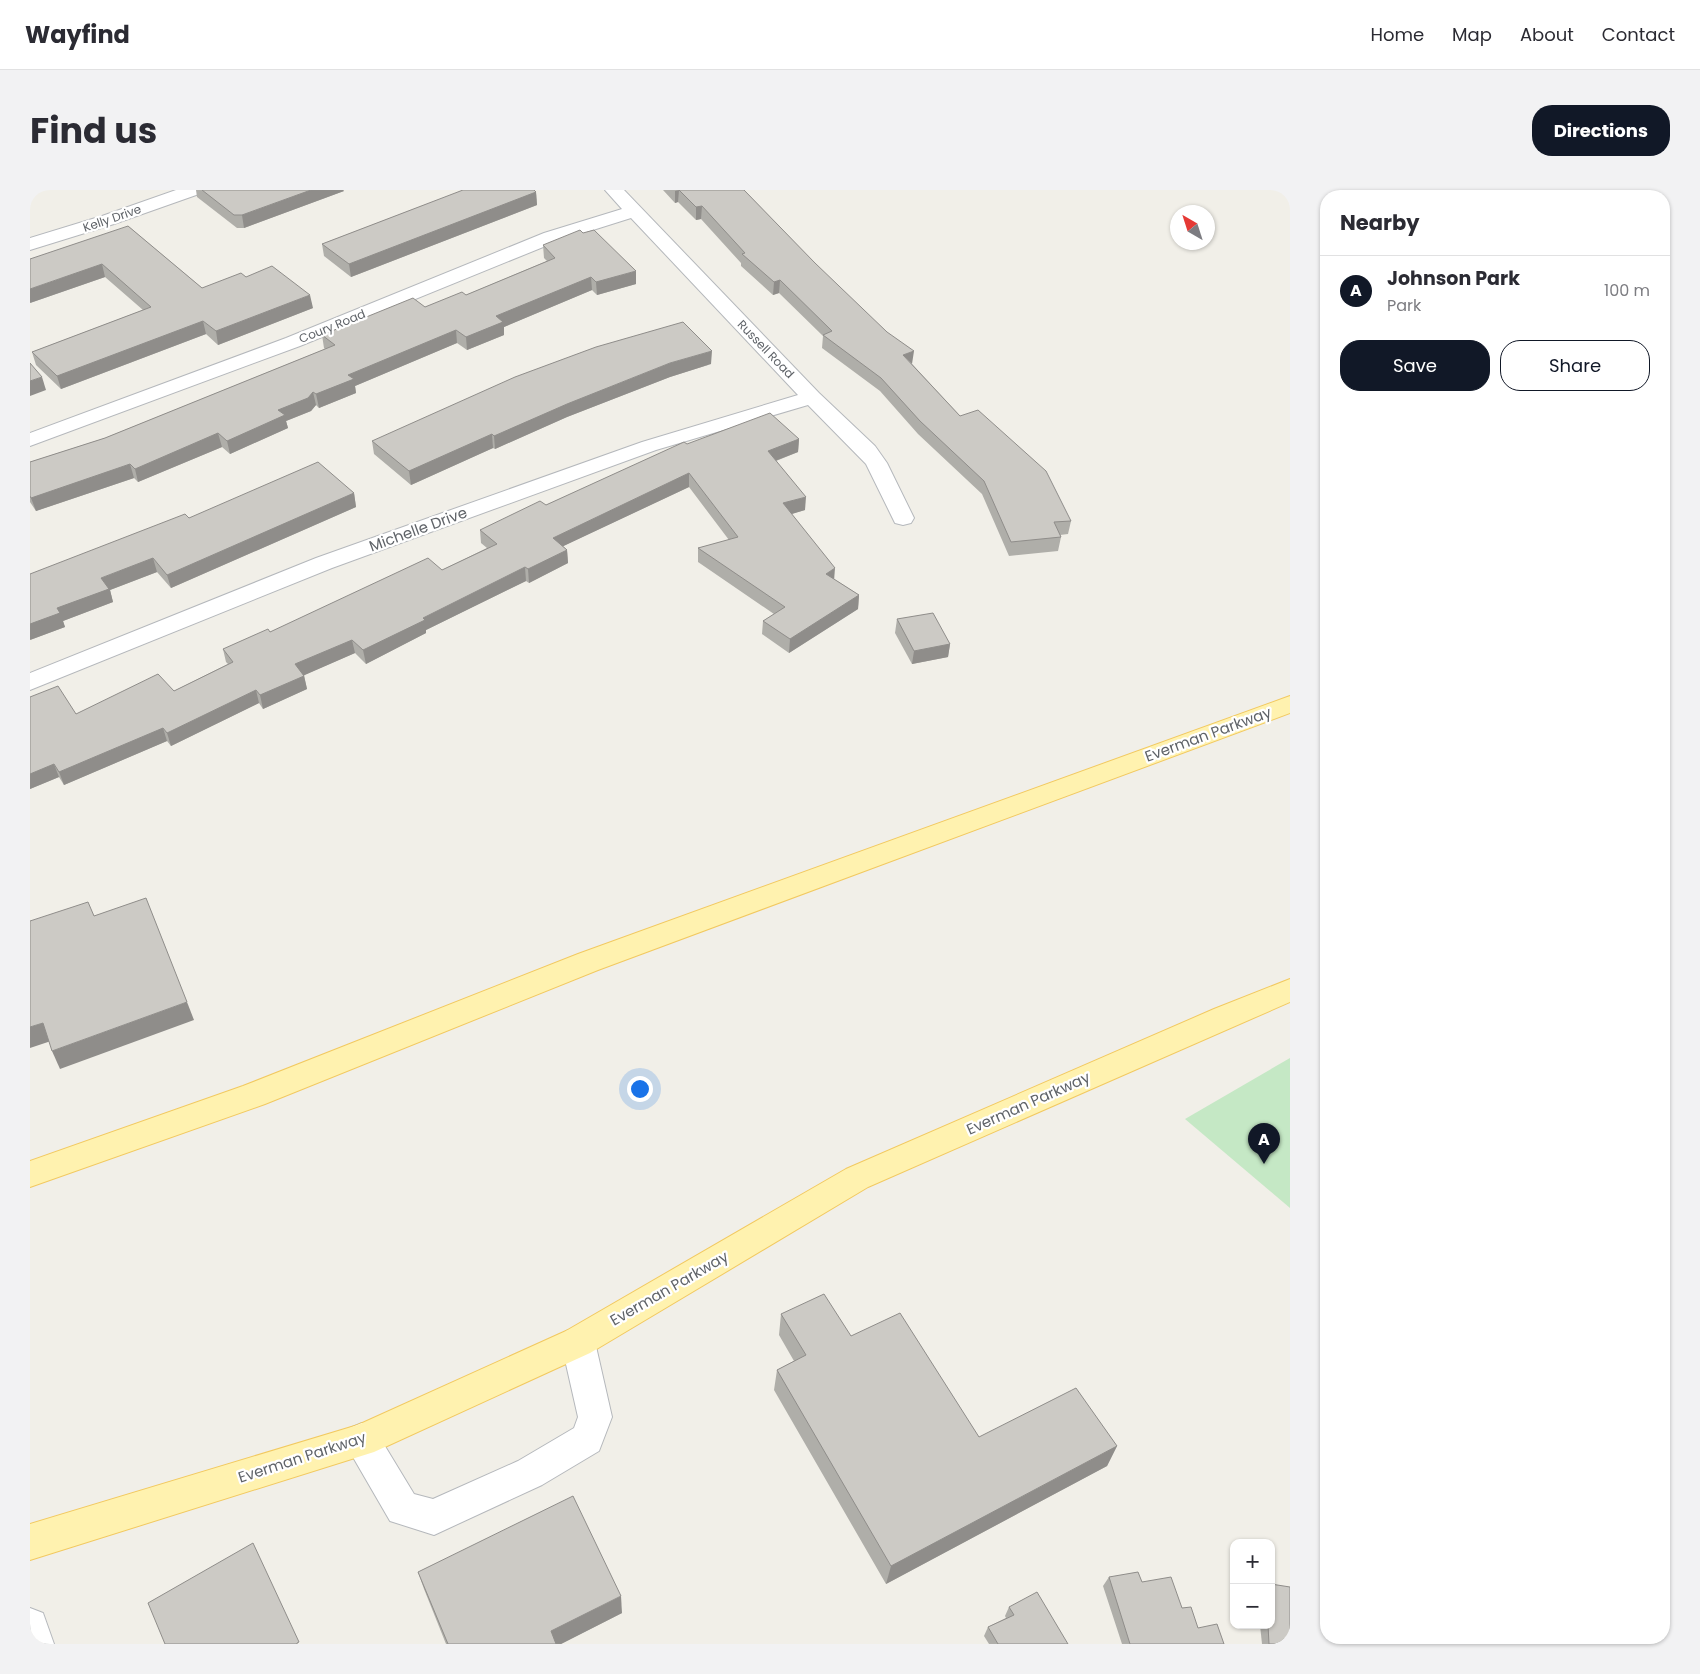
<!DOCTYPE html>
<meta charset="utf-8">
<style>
:root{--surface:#fff;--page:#f2f2f3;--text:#2b2b33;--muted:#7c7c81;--line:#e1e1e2;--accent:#111827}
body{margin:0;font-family:Poppins,sans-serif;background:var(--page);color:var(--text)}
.controls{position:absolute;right:15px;bottom:15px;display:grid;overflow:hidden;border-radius:10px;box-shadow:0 1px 4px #0004}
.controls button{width:45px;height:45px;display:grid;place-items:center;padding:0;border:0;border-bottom:1px solid var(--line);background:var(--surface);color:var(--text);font:25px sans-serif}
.compass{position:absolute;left:1140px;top:15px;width:45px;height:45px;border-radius:50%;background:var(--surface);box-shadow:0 1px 4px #0004;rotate:321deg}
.you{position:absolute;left:609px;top:898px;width:18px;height:18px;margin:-12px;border:4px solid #fff;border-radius:50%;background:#1a73e8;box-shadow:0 0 0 8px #1a73e833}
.badge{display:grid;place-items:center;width:32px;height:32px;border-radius:50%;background:var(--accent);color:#fff;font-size:16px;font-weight:700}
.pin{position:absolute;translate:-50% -41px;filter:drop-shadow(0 1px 2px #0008)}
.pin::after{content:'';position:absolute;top:26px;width:18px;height:15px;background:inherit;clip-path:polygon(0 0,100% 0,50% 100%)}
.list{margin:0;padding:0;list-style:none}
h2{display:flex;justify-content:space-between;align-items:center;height:65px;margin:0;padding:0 20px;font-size:21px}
h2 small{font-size:16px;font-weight:400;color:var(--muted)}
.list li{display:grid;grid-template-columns:32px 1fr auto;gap:15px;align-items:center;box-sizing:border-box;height:70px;padding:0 20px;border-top:1px solid var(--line)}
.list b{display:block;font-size:19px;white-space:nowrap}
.list p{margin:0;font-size:16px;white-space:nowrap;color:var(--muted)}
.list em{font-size:16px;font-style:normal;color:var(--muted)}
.actions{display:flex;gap:10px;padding:15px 20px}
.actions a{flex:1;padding:11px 0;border:1px solid var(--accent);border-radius:20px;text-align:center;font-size:18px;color:var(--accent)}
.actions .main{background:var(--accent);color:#fff}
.map{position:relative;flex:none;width:1260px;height:1454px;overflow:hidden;border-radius:20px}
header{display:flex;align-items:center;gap:30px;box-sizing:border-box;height:70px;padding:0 25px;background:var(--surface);border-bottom:1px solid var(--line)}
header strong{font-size:24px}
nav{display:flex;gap:28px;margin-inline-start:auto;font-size:18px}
.intro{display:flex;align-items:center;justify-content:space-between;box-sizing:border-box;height:120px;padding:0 30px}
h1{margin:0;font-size:35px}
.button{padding:12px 22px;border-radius:20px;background:var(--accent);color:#fff;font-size:18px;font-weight:700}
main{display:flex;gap:30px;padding:0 30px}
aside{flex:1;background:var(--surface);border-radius:20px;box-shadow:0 1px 4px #0004}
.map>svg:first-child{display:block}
</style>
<header>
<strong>Wayfind</strong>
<nav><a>Home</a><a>Map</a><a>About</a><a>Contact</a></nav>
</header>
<div class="intro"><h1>Find us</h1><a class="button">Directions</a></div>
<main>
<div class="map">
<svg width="1260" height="1454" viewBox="0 0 1260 1454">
<rect width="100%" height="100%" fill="#f1efe8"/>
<!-- green -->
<polygon fill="#c5e8c5" points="1260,868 1260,1018 1155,929"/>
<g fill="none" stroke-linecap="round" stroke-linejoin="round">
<defs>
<g id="minor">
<polygon points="146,0 172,0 169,4 84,34 0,60 0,48 72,26"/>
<polygon points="575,0 594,0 789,203 845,256 857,273 884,328 881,333 873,335 865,333 836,274 778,215 626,260 302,378 0,500 0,483 286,368 612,252 768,205 601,28 528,51 270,156 0,256 0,243 256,148 514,43 592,19"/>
<polygon points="548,1137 560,1141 565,1152 582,1227 569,1261 512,1295 404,1345 360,1331 320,1262 315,1250 320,1238 332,1233 344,1238 384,1304 403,1309 488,1271 544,1238 548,1227 531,1152 536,1141"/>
<polygon points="0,1418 13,1423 24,1454 0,1454"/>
</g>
<g id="major">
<polygon points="1260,506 1260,523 568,780 235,914 0,997 0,971 213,896 548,764"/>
<polygon points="1260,789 1260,812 838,997 560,1163 344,1262 0,1370 0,1334 328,1235 536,1141 816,979 1184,819"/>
</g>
</defs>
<!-- minor casing -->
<use href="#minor" stroke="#b5b8bc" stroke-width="2"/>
<!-- major casing -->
<use href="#major" stroke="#f2c960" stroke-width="2"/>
<!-- minor -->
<use href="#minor" fill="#fff" fill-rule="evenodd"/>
<!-- major -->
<use href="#major" fill="#fff2af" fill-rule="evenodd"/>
</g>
<!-- wall -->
<g fill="#afaea9">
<polygon points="166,0 313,0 314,1 214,38 207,38 167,7"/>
<polygon points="633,0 714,0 882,174 930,226 1041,331 1038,344 1030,345 1031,347 1028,361 979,366 952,304 888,244 850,201 792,158 793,146 749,103 743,105 711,76 711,73 671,29 666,30 648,12 645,13"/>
<polygon points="506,2 507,15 321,87 294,66 292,54 397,14"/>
<polygon points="98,36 172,98 216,87 283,118 188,155 176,144 31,199 6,175 2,162 113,120 75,87 0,113"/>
<polygon points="513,55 606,94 567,105 562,100 474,137 474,145 437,160 427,153 325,196 326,203 289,218 286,215 281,221 256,231 258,238 200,264 192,257 108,292 104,288 6,321 0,312 0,272 75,248 295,159 294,158 292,145 395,117 436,105 517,71 514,68"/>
<polygon points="681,174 640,187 537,227 465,259 463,258 381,295 344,264 342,251"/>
<polygon points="769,249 768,262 746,271 775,320 761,324 804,389 829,405 828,419 759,463 732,444 733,431 744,424 668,372 668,358 699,350 659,297 533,356 537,360 538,373 499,393 496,391 396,440 396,443 336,474 325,463 274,485 277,499 233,519 229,513 141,556 137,551 34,595 29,587 0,599 0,507 46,524 144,501 198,474 196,472 193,459 412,380 457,358 451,353 450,340 516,315 657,254"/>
<polygon points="324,303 326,317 141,398 127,382 80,400 83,412 33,431 35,437 0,450 159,328"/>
<polygon points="867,429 920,454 918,467 882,474 865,443"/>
<polygon points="751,1124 821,1146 949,1247 1087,1256 1077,1276 856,1394 744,1200 747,1180 764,1171 749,1145"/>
<polygon points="388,1382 592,1423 531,1454 416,1454 394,1399"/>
<polygon points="1079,1387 1112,1392 1168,1438 1194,1454 1092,1454 1073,1396"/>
<polygon points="979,1417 1038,1454 959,1454 954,1446 958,1437 976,1428 975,1426"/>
<polygon points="1230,1435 1241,1435 1260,1454 1232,1454"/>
</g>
<!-- shaded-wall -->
<g fill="#8f8d8a">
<polygon points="281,0 313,0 314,1 214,38 212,25"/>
<polygon points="649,0 648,12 645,13 645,1"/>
<polygon points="506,2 507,15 321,87 319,74"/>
<polygon points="672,16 671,29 666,30 666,17"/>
<polygon points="72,74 75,87 0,113 0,99"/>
<polygon points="606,81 606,94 567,105 566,92"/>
<polygon points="561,87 562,100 474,137 474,145 437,160 436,147 466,126"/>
<polygon points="750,90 749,103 743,105 744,92"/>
<polygon points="280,105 283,118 188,155 186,141"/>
<polygon points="173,131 176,144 31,199 27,186"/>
<polygon points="426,140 427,153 325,196 326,203 289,218 286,204 318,185"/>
<polygon points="682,161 681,174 640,187 537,227 465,259 464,246 537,214 640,173"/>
<polygon points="884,161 882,174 873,165"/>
<polygon points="12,187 16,200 0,206 0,191"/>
<polygon points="283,202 286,215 281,221 256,231 258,238 200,264 197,251 248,220"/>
<polygon points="188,243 192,257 108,292 105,279"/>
<polygon points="462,244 463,258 381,295 379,281"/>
<polygon points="769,249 768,262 737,274 738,261"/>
<polygon points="100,274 104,288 6,321 1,308"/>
<polygon points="659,283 659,297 523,361 523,348"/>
<polygon points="324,303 326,317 141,398 137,385"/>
<polygon points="776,307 775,320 752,327 753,313"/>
<polygon points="537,360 538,373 499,393 498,379"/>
<polygon points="123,368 127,382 80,400 83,412 33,431 35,437 0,450 0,434 27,418 71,388"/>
<polygon points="495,377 496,391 396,440 396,443 336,474 333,460 393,428"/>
<polygon points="805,378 804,391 796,384"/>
<polygon points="829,405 828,419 759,463 760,449"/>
<polygon points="322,450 325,463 268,488 265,474"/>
<polygon points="920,454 918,467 882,474 884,461"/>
<polygon points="274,486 277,499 233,519 230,505"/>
<polygon points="226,500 229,513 141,556 137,543"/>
<polygon points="133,538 137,551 34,595 29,582"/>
<polygon points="24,574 29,587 0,599 0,584"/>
<polygon points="157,812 164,830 30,879 22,861"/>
<polygon points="13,833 21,851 0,858 0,837"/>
<polygon points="1087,1256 1077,1276 856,1394 861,1376"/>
<polygon points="591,1406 592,1423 531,1454 522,1454 521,1441"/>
</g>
<!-- building -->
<g fill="#cccac5" stroke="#8f8d8a">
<polygon points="172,0 281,0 212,25 204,25"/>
<polygon points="433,0 504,0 506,2 319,74 292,54"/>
<polygon points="649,0 714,0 785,73 857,142 884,161 873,165 930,226 948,220 1016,281 1041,331 1024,332 1031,347 981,352 954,291 890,231 851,188 793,145 802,141 750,90 744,92 712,64 715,63 672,16 666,17"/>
<polygon points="98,36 172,98 211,83 216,87 242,76 280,105 186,141 173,131 27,186 2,162 121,117 72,74 0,99 0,69"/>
<polygon points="550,40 553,43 564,40 606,81 566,92 561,87 466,126 473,132 436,147 426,140 318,185 324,189 286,204 283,202 278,208 248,220 255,225 197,251 188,243 105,279 100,274 1,308 0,306 0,272 75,248 305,155 292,145 383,108 395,117 432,102 436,105 525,68 513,55"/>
<polygon points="653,132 682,161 640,173 537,214 464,246 462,244 379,281 342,251 485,187 566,157"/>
<polygon points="0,173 12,187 0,191"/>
<polygon points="740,223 769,249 738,261 776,307 753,313 805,378 796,384 829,405 760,449 733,431 755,417 668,358 708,347 659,283 523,348 537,360 498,379 495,377 393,428 395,430 333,460 322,450 265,474 274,486 230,505 226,500 137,543 133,538 29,582 24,574 0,584 0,507 28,496 46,524 128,484 144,501 203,472 193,459 238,439 240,442 398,368 412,380 467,354 450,340 510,311 516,315 654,252 657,254"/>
<polygon points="288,272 324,303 137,385 123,368 71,388 79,399 27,418 30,423 0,434 0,384 155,324 159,328"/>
<polygon points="903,423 920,454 884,461 867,429"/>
<polygon points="116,708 157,812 22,861 13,833 0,837 0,731 58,712 64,726"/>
<polygon points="794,1104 821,1146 870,1123 949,1247 1046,1198 1087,1256 861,1376 747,1180 776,1165 751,1124"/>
<polygon points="543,1306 591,1406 521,1441 526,1454 418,1454 388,1382"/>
<polygon points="223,1353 269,1452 267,1453 267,1454 135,1454 118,1413"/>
<polygon points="1108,1382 1112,1392 1141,1387 1152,1418 1161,1417 1168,1438 1187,1434 1194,1454 1100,1454 1079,1387"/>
<polygon points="1241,1394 1260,1397 1260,1454 1239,1454 1238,1435 1241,1435"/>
<polygon points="1007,1402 1038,1454 968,1454 958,1437 984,1425 979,1417"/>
</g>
<g text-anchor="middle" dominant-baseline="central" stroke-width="4.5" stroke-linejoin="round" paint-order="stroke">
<!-- far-street labels -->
<g font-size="12" fill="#5f6368" stroke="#fff">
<text transform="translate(82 28) rotate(-19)">Kelly Drive</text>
<text transform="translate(302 136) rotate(-22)">Coury Road</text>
<text transform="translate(736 159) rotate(46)">Russell Road</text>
</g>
<!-- street labels -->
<g font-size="15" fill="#5f6368" stroke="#fff">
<text transform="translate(388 339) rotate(-20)">Michelle Drive</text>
<text transform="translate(1178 544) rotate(-20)">Everman Parkway</text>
<text transform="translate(998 913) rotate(-24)">Everman Parkway</text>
<text transform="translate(639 1098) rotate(-30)">Everman Parkway</text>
<text transform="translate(272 1267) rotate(-18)">Everman Parkway</text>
</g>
</g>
</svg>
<div class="controls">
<button>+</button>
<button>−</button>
</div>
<svg class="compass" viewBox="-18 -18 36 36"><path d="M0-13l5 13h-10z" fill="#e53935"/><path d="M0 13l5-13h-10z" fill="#7c7c81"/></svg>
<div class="you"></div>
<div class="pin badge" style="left:1234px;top:974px">A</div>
</div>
<aside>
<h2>Nearby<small></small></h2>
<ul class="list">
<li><span class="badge">A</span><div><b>Johnson Park</b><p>Park</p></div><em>100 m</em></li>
</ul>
<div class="actions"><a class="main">Save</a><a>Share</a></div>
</aside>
</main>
